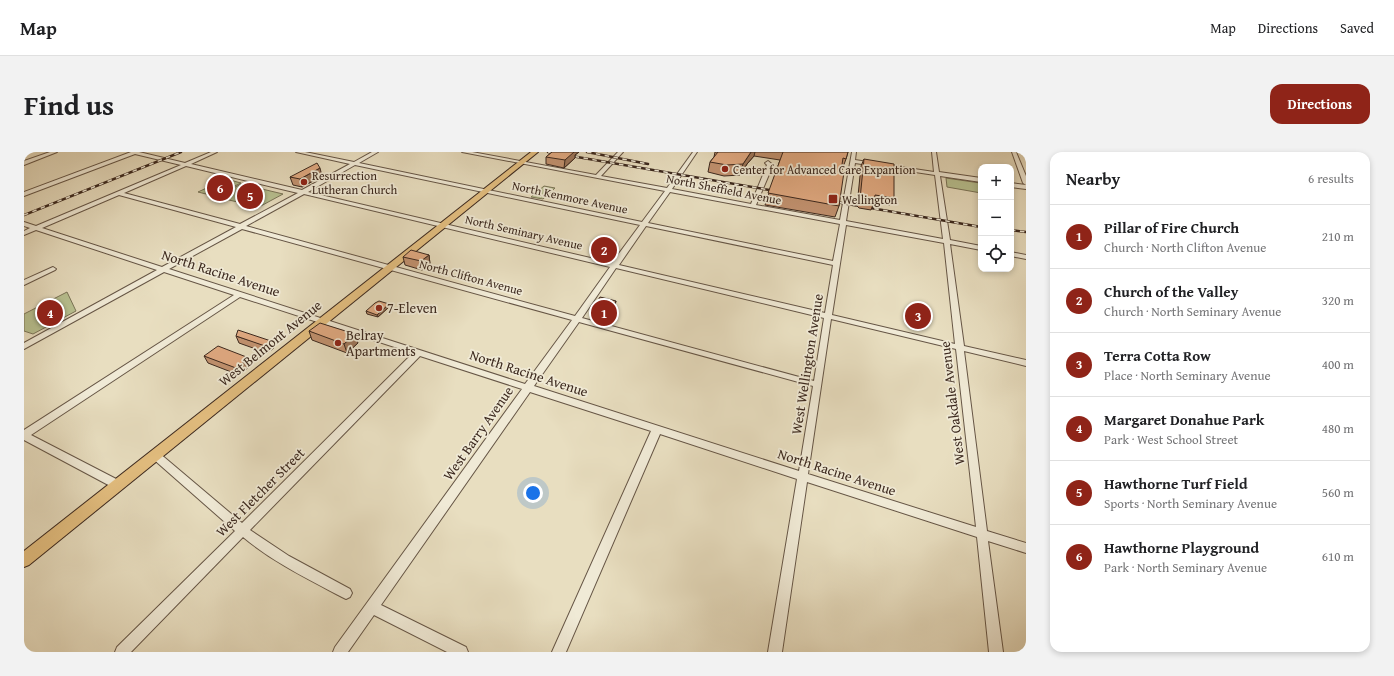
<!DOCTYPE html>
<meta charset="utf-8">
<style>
:root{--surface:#fff;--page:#f2f2f2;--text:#202124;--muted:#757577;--line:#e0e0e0;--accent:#8f2418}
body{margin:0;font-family:"Gentium Book Plus",serif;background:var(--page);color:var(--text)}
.controls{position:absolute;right:12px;top:12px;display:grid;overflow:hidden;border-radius:8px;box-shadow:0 2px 6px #0003}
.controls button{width:36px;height:36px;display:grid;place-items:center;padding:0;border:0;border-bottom:1px solid var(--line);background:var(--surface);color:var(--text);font:20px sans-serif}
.you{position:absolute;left:509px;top:341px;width:14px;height:14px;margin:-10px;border:3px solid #fff;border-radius:50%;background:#1a73e8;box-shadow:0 0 0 6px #1a73e833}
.badge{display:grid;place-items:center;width:26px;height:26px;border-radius:50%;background:var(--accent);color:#fff;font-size:13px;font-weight:700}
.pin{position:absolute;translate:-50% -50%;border:2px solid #fff;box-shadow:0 1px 4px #0006}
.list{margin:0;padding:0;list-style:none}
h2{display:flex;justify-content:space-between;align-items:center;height:52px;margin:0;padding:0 16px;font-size:17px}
h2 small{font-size:13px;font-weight:400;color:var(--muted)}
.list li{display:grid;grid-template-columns:26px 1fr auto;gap:12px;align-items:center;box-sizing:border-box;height:64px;padding:0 16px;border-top:1px solid var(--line)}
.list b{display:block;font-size:15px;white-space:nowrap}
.list p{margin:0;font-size:13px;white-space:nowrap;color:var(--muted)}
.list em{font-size:13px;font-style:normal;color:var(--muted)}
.icon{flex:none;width:22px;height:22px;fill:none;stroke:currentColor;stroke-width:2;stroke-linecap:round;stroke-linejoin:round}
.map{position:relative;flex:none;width:1002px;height:500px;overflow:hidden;border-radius:12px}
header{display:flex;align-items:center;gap:24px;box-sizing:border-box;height:56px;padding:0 20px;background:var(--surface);border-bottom:1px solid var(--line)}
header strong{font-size:19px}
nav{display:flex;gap:22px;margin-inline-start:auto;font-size:14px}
.intro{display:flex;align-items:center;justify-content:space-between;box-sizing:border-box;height:96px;padding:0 24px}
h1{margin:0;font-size:28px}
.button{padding:10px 18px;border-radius:12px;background:var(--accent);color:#fff;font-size:14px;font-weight:700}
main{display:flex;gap:24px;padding:0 24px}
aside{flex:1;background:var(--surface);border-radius:12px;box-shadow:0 2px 6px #0003}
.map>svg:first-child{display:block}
</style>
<header>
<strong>Map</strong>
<nav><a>Map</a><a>Directions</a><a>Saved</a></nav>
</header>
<div class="intro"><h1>Find us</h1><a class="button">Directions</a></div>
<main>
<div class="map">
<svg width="1002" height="500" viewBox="0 0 1002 500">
<rect width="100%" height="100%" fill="#e8dec0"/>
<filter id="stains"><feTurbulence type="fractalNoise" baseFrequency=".005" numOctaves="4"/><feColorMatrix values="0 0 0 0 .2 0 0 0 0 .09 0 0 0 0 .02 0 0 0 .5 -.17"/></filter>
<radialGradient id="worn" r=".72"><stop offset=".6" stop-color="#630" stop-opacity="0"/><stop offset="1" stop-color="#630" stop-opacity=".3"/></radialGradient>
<!-- green -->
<g fill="#b8c191" stroke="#7a7458">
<polygon points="922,26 956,31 957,41 923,35"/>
<polygon points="202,27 217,31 190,44 174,40"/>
<polygon points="217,32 259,42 235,55 192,45"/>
<polygon points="520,34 531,36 519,47 507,45"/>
<polygon points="43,140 52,159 9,182 0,179 0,162"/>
</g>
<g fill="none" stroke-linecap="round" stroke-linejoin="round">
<defs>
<g id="minor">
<polygon points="26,0 33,0 0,13 0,9"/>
<path d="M 107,0 L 115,0 L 161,11 L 187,0 L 193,0 L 167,12 L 278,38 L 326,12 L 272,0 L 281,0 L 330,10 L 348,0 L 354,0 L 335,11 L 618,70 L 641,39 L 438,0 L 448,0 L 572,23 L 594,0 L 599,0 L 577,24 L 643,36 L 669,0 L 673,0 L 648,37 L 727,52 L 743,13 L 741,11 L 744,9 L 749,13 L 732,53 L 816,68 L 828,0 L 832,0 L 831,8 L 910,20 L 908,0 L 912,0 L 915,20 L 957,26 L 957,30 L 916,24 L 926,88 L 957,94 L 957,98 L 926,92 L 940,194 L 1002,208 L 1002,214 L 940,199 L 963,379 L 1002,391 L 1002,401 L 964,389 L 979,500 L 965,500 L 953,385 L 783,330 L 758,500 L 744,500 L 773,327 L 636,282 L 542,500 L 528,500 L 627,279 L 506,240 L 357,453 L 442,495 L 444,500 L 423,500 L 350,463 L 324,500 L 309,500 L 311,495 L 498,237 L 396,204 L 226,378 L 265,404 L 326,437 L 328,441 L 326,445 L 322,447 L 318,445 C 284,427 249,410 219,385 L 107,500 L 91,500 L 93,495 L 211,379 L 128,306 L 126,303 L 128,300 L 134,300 L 218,371 L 389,201 L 216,145 L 7,283 L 98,330 L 99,333 L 98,336 L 94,337 L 90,336 L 0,288 L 0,278 L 210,143 L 140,120 L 0,197 L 0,191 L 133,118 L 12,78 L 0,83 L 0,79 L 6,76 L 0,74 L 0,70 L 12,74 L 157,13 L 111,2 L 0,44 L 0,40 ZM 831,11 L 911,23 L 919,87 L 822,69 ZM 331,13 L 616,73 L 588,111 L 284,40 ZM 162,14 L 274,41 L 216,72 L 100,41 ZM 646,40 L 816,72 L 809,109 L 624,71 ZM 280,42 L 586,115 L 551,164 L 222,74 ZM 95,43 L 212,75 L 138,115 L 18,76 ZM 822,73 L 920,91 L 931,192 L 808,163 ZM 622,74 L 809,113 L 801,161 L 595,113 ZM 218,77 L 548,168 L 501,232 L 145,117 ZM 592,116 L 800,166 L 790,229 L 558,166 ZM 807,167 L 932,197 L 952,375 L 784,322 ZM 555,170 L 789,234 L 775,319 L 510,234 Z"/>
<polygon points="988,0 992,0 1002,24 1002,33 999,31"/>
<polygon points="987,31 1002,33 1002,37 987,35"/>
<polygon points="987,100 1002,103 1002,107 987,104"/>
<polygon points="29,115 32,117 31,118 0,133 0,128"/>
</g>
<polygon id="major" points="507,0 514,0 5,413 0,415 0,399"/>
</defs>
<!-- minor casing -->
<use href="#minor" stroke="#665646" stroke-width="2"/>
<!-- major casing -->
<use href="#major" stroke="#3b281e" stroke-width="2"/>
<!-- minor -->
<use href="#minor" fill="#f0ead6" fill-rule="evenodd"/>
<!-- major -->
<use href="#major" fill="#e4bf80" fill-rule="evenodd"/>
<defs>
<g id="rail">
<polyline points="524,0 757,40"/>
<polyline points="563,0 624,12"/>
<polyline points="806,49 957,75"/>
<polyline points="0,63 157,0"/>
<polyline points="987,78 1002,80"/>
</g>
</defs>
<!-- rail casing -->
<use href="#rail" stroke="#3b281e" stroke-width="2.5"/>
<!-- rail -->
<use href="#rail" stroke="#f0ead6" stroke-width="1.5" stroke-dasharray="4.5" stroke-linecap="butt"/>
</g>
<!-- wall -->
<g fill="#c29270" stroke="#3b281e">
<polygon points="528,0 555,0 551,3 551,6 540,16 522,12 522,5"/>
<polygon points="691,0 824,0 822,7 818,18 817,17 815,54 811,65 741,53 756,8 730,4 723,12 716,23 700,24 684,20 686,10 690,5"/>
<polygon points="840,7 870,46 866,53 850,50 847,58 835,56 833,54 837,14"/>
<polygon points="298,24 278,35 269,33 266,25"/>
<polygon points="592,93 592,95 583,107 579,105 567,102 567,100"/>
<polygon points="405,103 406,112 398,118 381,113 379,105"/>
<polygon points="365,152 366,154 354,165 343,162 342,159"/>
<polygon points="570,155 590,158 584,168 569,164"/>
<polygon points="285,179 334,191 323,201 288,188"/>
<polygon points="212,184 250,196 243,201 215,191"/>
<polygon points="180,204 225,206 228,213 215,223 184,211"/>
</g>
<!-- shaded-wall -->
<g fill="#9e775b" stroke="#3b281e">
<polygon points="549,0 555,0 551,3 551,6 540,16 541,8"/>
<polygon points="727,0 731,0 730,4 723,12 716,23 719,12"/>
<polygon points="296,16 298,24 278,35 276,27"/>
<polygon points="592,93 592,95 583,107 583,105"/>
<polygon points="405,103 406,112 398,118 397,109"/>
<polygon points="592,149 590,158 584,168 585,159"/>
<polygon points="365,152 366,154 354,165 353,163"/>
<polygon points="331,182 334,191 323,201 320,192"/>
<polygon points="247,189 250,196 243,201 241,194"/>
<polygon points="225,206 228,213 215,223 212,216"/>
</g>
<!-- building -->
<g fill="#e1aa82" stroke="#3b281e">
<polygon points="528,0 550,0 541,8 522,5"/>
<polygon points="694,0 727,0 719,12 703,13 686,10"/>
<polygon points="759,0 824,0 822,7 819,6 817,19 820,20 815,54 744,41"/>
<polygon points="840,7 870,12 870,46 851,43 850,51 838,49 836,47"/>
<polygon points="293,11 296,16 276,27 266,25"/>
<polygon points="575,89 592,93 583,105 580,103 567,100"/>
<polygon points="387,98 405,103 397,109 379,105"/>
<polygon points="576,145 592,149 585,159 570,155"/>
<polygon points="355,149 365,152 353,163 342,159 351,151"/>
<polygon points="296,171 331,182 320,192 285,179"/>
<polygon points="214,178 247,189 241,194 212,184"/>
<polygon points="194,194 225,206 212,216 180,204"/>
</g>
<!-- markers -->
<g fill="#8f2418" stroke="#f0ead6" stroke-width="1.5">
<circle cx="701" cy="17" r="4"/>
<circle cx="280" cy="30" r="4"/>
<rect x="804" y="42" width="10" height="10" rx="2"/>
<circle cx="355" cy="156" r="4"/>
<circle cx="314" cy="191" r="4"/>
</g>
<g text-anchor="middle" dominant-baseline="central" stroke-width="3.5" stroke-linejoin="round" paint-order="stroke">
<!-- far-poi labels -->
<g font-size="12" fill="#3b281e" stroke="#f0ead6" text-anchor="start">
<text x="709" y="17">Center for Advanced Care Expantion</text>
<text x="288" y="23">Resurrection<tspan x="288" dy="14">Lutheran Church</tspan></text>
<text x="818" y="47">Wellington</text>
</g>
<!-- far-street labels -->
<g font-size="12" fill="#3b281e" stroke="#f0ead6">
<text transform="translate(700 37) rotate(11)">North Sheffield Avenue</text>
<text transform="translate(546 45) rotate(12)">North Kenmore Avenue</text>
<text transform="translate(500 80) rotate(13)">North Seminary Avenue</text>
<text transform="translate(447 125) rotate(15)">North Clifton Avenue</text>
</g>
<!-- street labels -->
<g font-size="14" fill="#3b281e" stroke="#f0ead6">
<text transform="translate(197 121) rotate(18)">North Racine Avenue</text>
<text transform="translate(246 191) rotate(-39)">West Belmont Avenue</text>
<text transform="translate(783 212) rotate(-81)">West Wellington Avenue</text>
<text transform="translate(505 221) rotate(18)">North Racine Avenue</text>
<text transform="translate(928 251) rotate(-97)">West Oakdale Avenue</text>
<text transform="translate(454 281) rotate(-55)">West Barry Avenue</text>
<text transform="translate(813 320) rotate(18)">North Racine Avenue</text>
<text transform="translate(236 340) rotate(-45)">West Fletcher Street</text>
</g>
<!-- poi labels -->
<g font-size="14" fill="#3b281e" stroke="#f0ead6" text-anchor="start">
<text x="363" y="156">7-Eleven</text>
<text x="322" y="183">Belray<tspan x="322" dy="16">Apartments</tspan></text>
</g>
</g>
<rect width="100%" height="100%" filter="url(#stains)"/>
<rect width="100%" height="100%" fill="url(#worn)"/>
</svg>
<div class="controls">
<button>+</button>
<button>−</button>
<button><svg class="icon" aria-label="locate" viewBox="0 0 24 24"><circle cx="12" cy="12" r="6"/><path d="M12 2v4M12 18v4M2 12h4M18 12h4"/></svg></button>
</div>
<div class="you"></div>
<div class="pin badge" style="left:580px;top:161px">1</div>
<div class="pin badge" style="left:580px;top:98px">2</div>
<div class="pin badge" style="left:894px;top:164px">3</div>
<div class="pin badge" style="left:26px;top:161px">4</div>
<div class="pin badge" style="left:226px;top:44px">5</div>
<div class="pin badge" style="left:196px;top:36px">6</div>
</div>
<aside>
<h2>Nearby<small>6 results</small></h2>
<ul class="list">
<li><span class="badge">1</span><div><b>Pillar of Fire Church</b><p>Church · North Clifton Avenue</p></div><em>210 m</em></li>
<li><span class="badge">2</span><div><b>Church of the Valley</b><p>Church · North Seminary Avenue</p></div><em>320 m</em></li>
<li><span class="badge">3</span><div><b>Terra Cotta Row</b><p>Place · North Seminary Avenue</p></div><em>400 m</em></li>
<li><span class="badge">4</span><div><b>Margaret Donahue Park</b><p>Park · West School Street</p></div><em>480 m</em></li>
<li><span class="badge">5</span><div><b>Hawthorne Turf Field</b><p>Sports · North Seminary Avenue</p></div><em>560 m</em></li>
<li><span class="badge">6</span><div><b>Hawthorne Playground</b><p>Park · North Seminary Avenue</p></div><em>610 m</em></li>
</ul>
</aside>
</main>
